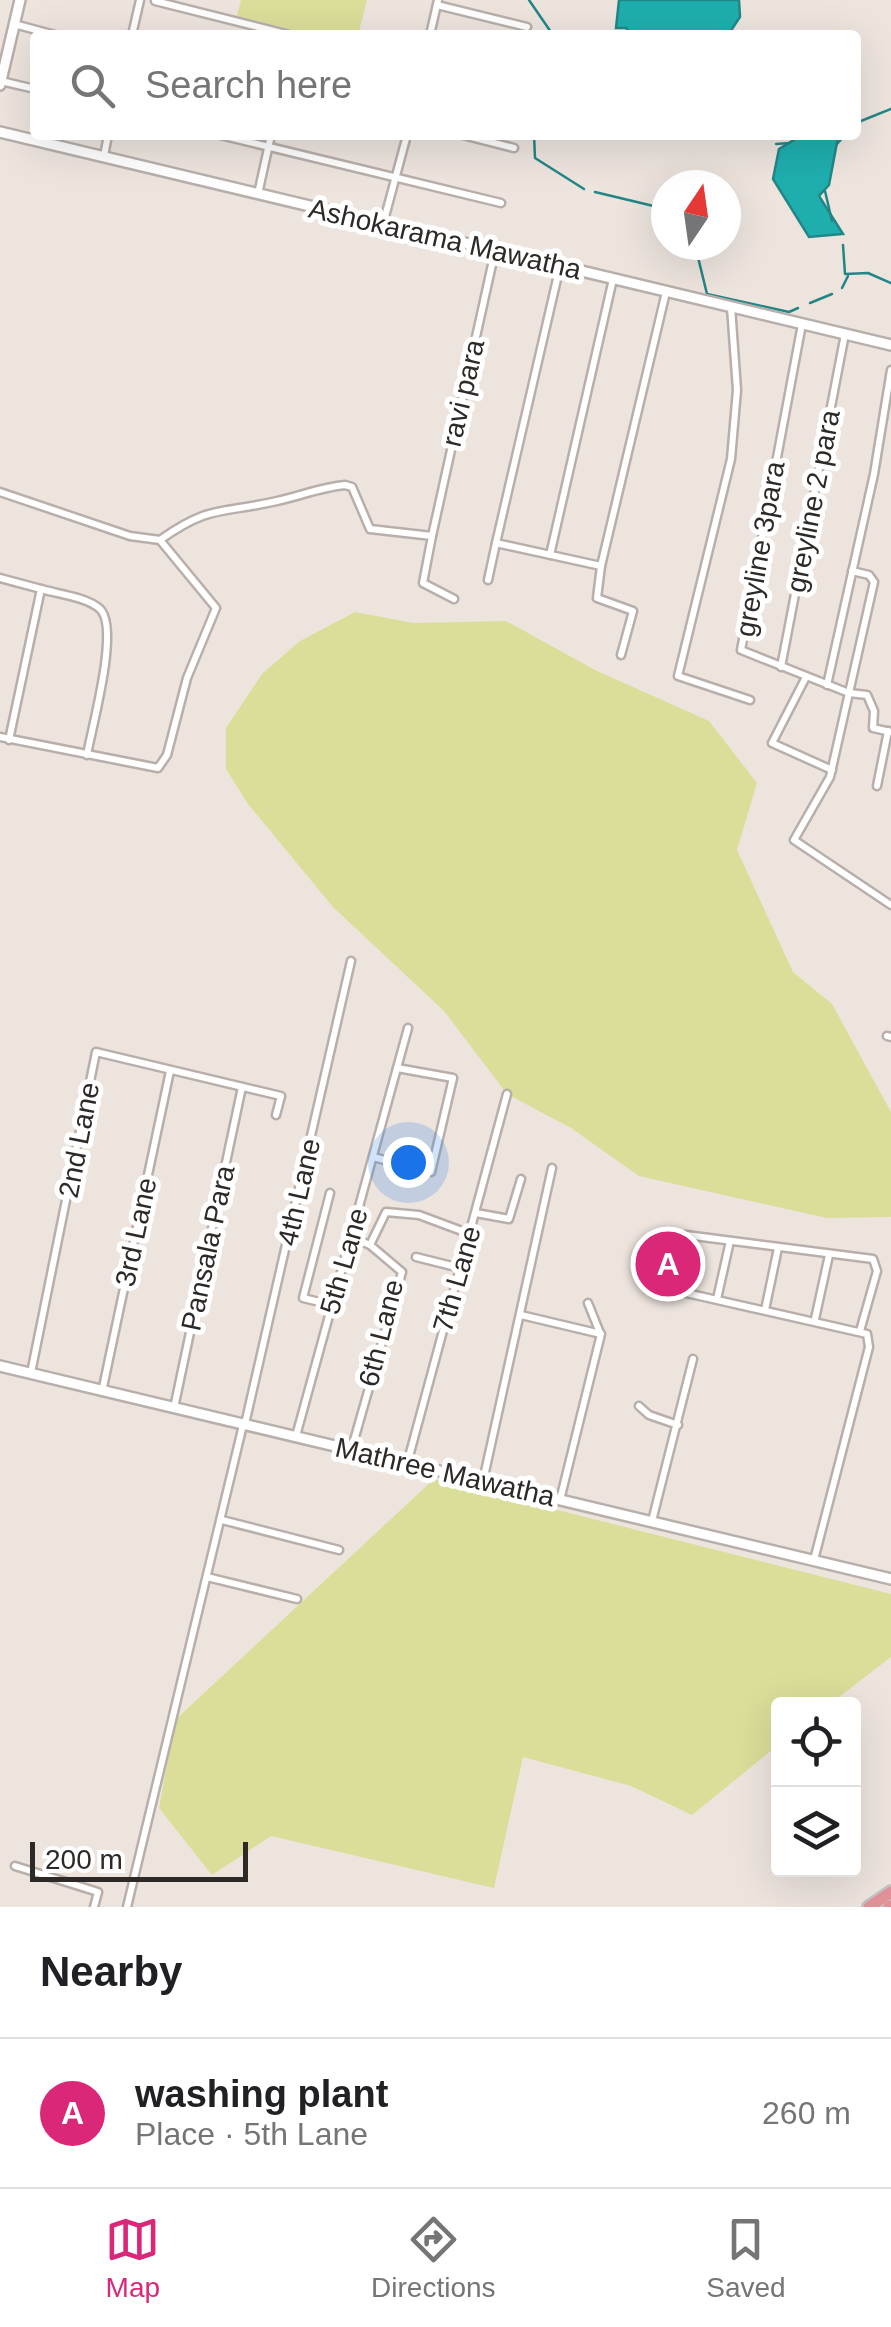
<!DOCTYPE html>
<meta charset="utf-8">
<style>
:root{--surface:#fff;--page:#f6f6f6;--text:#202124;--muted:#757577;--line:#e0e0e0;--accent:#db2777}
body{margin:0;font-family:Arial,sans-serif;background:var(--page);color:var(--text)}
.controls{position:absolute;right:30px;bottom:30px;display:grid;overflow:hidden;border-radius:10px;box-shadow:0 10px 40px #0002}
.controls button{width:90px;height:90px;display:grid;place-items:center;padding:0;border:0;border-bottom:2px solid var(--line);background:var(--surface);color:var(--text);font:50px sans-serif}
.compass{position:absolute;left:651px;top:170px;width:90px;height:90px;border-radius:50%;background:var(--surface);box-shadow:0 10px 40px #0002;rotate:13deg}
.scale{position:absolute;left:30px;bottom:25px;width:218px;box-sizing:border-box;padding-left:10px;border:5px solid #2d2927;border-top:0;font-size:28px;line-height:35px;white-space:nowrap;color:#2d2927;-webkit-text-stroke:8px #fff;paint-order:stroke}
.you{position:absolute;left:408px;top:1162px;width:35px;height:35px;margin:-25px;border:8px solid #fff;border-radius:50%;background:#1a73e8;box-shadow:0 0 0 15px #1a73e833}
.badge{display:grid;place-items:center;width:65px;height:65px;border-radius:50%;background:var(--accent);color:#fff;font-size:32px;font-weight:700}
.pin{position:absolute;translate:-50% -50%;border:5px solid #fff;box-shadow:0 2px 10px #0006}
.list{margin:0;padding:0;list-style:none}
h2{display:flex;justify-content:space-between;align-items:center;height:130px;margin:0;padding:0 40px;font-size:42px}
h2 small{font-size:32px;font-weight:400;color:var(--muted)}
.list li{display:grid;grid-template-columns:65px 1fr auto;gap:30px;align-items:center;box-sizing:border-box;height:150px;padding:0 40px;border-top:2px solid var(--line)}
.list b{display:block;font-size:38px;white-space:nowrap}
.list p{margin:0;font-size:32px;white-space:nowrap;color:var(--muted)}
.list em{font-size:32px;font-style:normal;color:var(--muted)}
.icon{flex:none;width:55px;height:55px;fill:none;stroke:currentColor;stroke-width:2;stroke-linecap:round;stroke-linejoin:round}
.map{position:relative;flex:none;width:891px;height:1907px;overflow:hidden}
.search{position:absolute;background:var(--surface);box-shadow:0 10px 40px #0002;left:30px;right:30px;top:30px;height:110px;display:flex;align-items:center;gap:25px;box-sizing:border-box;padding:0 35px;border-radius:10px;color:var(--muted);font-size:38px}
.sheet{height:280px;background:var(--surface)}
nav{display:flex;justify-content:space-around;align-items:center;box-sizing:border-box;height:140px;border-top:2px solid var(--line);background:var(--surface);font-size:28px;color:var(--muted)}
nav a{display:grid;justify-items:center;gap:5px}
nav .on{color:var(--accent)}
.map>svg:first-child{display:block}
</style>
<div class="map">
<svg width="891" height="1907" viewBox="0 0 891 1907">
<rect width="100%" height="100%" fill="#ede4de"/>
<!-- green -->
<g fill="#dade98">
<polygon points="241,0 367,0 358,35 314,35 237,16"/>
<polygon points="355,612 413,623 506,621 595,670 709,721 757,783 737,850 793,972 832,1004 891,1112 891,1217 827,1218 639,1176 571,1128 507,1094 444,1011 333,907 248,804 226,769 226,728 262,674 300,641"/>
<polygon points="434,1479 891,1594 891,1657 830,1704 778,1704 778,1745 692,1815 631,1786 523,1757 494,1888 271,1836 212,1875 159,1808 175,1720"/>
</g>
<!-- water -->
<g fill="#1faeae" stroke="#238686" stroke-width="2.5">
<polygon points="619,0 739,0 740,17 728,35 631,35 626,28 616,28"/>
<polygon points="818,135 838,137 829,185 819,196 843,234 809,237 773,179 779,149 797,138"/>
</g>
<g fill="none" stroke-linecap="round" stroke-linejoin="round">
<!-- stream -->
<g stroke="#238686" stroke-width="2.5">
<polyline points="529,0 553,35"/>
<polyline points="856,123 891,109"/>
<polyline points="534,135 535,158 584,189"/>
<polyline points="776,144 790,143"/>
<polyline points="837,144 845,135"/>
<polyline points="825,191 832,221"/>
<polyline points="595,192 666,209"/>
<polyline points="695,245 707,294 789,312 798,308"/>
<polyline points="843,245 845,274 868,273 891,283"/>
<polyline points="842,288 848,276"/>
<polyline points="810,303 832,294"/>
</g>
<defs>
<g id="minor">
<polyline points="155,1 290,35"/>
<polyline points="437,5 527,27"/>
<polyline points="14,24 55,35"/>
<polyline points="132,35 140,0"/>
<polyline points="430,35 438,0"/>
<polyline points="1,81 35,89"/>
<polyline points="220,135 501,203"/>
<polyline points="463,135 514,148"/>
<polyline points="104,156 108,135"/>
<polyline points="258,194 271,135"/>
<polyline points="383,224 407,135"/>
<polyline points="731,307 737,390 731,459 678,676 750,700"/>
<polyline points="802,324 741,650 849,693 867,695 874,711 873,728 891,732"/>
<polyline points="0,492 130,536 160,540"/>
<polyline points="432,536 495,251"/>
<path d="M 160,540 C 211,504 221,514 277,501 C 300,496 322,487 345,485 L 352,487 L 370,529 L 432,536 L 423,583 L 454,599"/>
<polyline points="496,543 560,266"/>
<polyline points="550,555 613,279"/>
<polyline points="601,566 666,292"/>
<polyline points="852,571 869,575 874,582 830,777 794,840 891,905"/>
<polyline points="0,578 41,589 9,740"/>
<polyline points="488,580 496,543 601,566 597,598 633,611 621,655"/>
<path d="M 41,589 C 58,594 87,597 100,609 C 120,628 92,726 87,755"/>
<polyline points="781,667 845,334"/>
<polyline points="806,677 772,743 832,770"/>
<polyline points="827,685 874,474 891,370"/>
<polyline points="0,737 158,768 167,755 187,678 216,608 160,540"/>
<polyline points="877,786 888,731"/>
<polyline points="887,1036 891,1037"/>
<polyline points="373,1157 431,1172 453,1078 397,1068"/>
<polyline points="330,1193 303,1298 332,1305"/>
<polyline points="476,1213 509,1219 521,1179"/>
<polyline points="351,1237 370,1245 402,1272 351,1451"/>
<polyline points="370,1245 386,1212 419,1215 470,1234"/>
<polyline points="416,1257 460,1268"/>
<polyline points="717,1299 730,1241"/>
<polyline points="588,1303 600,1333"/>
<polyline points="765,1310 778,1248"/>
<polyline points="521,1315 601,1334 560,1500"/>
<polyline points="815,1319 829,1255"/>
<polyline points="31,1373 96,1052 281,1096 276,1115"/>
<polyline points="102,1392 170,1071"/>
<polyline points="639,1406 649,1415 678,1425"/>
<polyline points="174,1408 242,1087"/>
<polyline points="245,1424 351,961"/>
<polyline points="296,1436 408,1028"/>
<polyline points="407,1464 507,1094"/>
<polyline points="483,1481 552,1168"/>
<polyline points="222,1520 339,1550"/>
<polyline points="652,1521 693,1359"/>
<polyline points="814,1560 869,1347 867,1334 673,1290 686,1235 873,1259 877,1271 860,1331"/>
<polyline points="207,1577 297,1599"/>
<polyline points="15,1866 98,1892 94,1907"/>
<polyline points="127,1907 243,1425"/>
</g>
<g id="tertiary">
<polyline points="0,85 20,0"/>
<polyline points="0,132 891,345"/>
<polyline points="0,1366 891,1579"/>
</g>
<g id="trunk">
<polyline points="869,1907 891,1892"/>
<polyline points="889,1907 891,1906"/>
</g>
</defs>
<!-- minor casing -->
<use href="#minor" stroke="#b8afaa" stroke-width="11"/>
<!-- tertiary casing -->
<use href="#tertiary" stroke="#b8afaa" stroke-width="14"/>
<!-- trunk casing -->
<use href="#trunk" stroke="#c4c3c3" stroke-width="16"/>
<!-- minor -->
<use href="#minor" stroke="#fff" stroke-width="6"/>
<!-- tertiary -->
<use href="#tertiary" stroke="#fff" stroke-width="9"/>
<!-- trunk -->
<use href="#trunk" stroke="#e09298" stroke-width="11"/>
</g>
<g text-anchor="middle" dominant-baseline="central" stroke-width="10" stroke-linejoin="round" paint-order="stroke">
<!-- street labels -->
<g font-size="28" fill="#2d2927" stroke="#fff">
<text transform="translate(445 239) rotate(13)">Ashokarama Mawatha</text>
<text transform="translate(463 393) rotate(-77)">ravi para</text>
<text transform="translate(813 501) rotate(-79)">greyline 2 para</text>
<text transform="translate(760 549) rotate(-80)">greyline 3para</text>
<text transform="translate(79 1140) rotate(-79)">2nd Lane</text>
<text transform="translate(299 1192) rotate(-77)">4th Lane</text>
<text transform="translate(136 1232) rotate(-78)">3rd Lane</text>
<text transform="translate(208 1248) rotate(-78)">Pansala Para</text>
<text transform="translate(344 1261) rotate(-74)">5th Lane</text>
<text transform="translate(457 1279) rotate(-74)">7th Lane</text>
<text transform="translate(381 1333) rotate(-76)">6th Lane</text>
<text transform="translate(445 1472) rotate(13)">Mathree Mawatha</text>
</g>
</g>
</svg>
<div class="controls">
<button><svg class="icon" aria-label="locate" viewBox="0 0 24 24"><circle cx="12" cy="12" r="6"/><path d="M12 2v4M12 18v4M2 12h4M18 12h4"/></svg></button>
<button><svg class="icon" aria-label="layers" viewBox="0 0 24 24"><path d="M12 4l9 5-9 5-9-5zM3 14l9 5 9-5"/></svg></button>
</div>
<svg class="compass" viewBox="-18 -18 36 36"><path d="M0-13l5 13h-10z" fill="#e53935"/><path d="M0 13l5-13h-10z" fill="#757577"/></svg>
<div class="scale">200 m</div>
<div class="you"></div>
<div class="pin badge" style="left:668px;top:1264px">A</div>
<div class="search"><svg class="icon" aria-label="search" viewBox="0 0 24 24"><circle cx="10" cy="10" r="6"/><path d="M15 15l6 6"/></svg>Search here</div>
</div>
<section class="sheet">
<h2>Nearby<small></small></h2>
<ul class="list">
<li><span class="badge">A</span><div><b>washing plant</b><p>Place · 5th Lane</p></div><em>260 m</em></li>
</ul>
</section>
<nav>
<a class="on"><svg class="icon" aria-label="map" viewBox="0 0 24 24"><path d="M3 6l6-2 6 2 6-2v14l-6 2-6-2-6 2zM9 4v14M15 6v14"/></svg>Map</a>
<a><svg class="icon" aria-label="directions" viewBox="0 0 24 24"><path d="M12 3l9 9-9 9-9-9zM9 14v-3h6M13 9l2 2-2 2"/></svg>Directions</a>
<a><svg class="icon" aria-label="saved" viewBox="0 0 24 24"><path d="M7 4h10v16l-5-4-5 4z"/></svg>Saved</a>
</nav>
